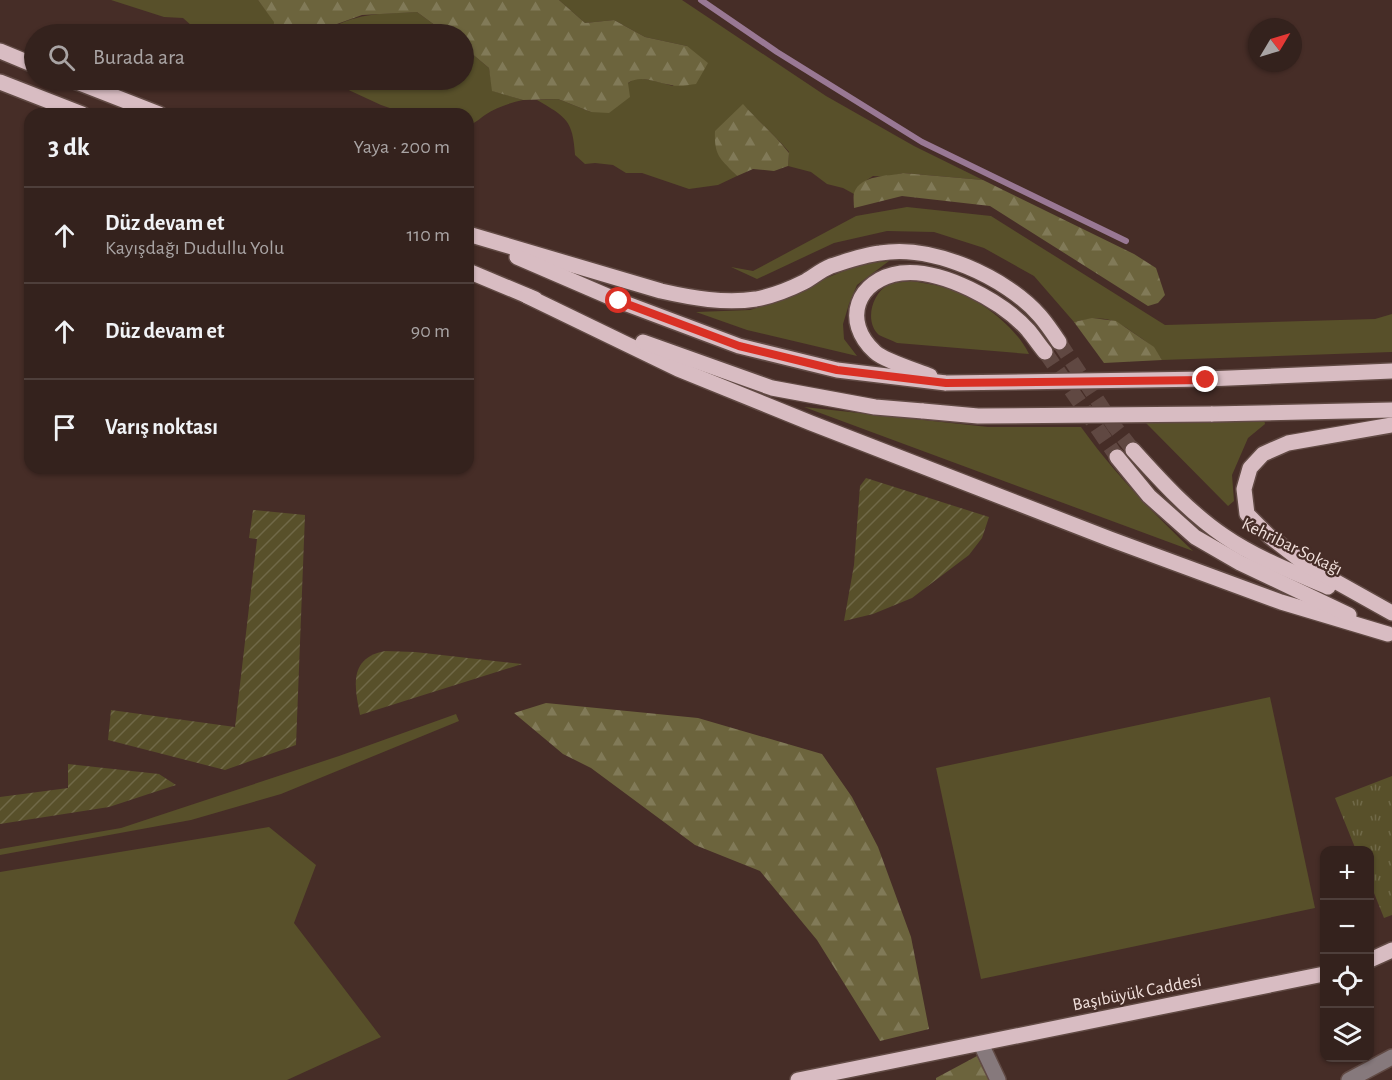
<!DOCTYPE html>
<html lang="tr">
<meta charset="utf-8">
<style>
:root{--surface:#34221d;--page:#3c2a26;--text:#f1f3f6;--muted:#a9a4a4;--line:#4e3f3b}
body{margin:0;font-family:"Alegreya Sans",sans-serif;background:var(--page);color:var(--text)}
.controls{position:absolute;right:18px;bottom:18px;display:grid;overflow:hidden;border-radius:12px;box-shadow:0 2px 4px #0004}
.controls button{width:54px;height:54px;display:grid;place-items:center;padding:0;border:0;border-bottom:2px solid var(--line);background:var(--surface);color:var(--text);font:30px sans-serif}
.compass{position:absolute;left:1248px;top:18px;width:54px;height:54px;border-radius:50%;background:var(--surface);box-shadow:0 2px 4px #0004;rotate:52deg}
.stop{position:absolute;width:18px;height:18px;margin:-14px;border:4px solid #d93025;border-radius:50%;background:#fff}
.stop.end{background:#d93025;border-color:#fff;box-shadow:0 2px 6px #0008}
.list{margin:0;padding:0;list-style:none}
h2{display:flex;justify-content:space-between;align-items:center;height:78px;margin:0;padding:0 24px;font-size:26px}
h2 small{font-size:20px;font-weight:400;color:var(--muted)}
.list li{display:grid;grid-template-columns:39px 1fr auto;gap:18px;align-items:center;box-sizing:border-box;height:96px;padding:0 24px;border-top:2px solid var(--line)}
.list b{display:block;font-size:22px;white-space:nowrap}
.list p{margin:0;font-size:20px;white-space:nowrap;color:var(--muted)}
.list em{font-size:20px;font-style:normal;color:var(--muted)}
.icon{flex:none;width:33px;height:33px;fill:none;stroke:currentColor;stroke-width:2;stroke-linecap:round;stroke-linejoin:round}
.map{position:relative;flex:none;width:1392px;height:1080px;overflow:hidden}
.search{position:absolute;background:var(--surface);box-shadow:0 2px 4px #0004;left:24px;top:24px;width:450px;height:66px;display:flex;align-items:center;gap:15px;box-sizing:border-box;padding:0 21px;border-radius:33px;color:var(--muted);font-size:22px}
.panel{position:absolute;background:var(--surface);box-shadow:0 2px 4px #0004;left:24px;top:108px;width:450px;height:366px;border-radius:18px}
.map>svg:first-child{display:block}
</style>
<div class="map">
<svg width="1392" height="1080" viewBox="0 0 1392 1080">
<defs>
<pattern id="forest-firs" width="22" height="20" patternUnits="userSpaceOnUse" patternTransform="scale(1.5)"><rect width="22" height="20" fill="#6c643d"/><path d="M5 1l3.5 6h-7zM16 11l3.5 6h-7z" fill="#817a58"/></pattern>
<pattern id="park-tufts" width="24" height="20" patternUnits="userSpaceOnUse" patternTransform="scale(1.5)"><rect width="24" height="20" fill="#58502a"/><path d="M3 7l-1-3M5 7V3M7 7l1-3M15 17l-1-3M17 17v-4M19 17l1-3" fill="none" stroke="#706948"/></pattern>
<pattern id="garden-furrows" width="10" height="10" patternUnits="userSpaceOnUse" patternTransform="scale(1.5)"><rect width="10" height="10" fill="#58502a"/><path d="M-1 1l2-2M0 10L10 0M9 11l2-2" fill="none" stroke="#706948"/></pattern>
</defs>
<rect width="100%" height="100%" fill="#462d27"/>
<!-- grass -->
<g fill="#58502a">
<polygon points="111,0 258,0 275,22 273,34 201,34 183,18 164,17"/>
<path d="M 559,0 L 682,0 L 826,96 L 914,146 L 983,180 L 903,173 L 888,177 L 873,176 L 861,184 L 854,194 L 843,188 L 827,184 L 811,172 L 788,166 L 789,152 C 775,135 758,121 743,105 L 726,164 L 737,176 L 718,185 L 689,189 L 642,173 L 626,173 L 613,165 L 595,163 L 585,164 L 575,155 C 573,120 566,117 537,100 L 558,99 L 591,112 L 635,78 L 651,80 L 673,86 L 687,46 L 645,37 L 614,20 L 585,23 Z"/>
<path d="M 417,12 L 447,34 L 321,34 C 355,12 379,14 417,12 Z"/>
<path d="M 464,47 L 489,68 L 493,91 L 523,100 C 510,103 497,107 485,115 C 479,119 476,123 468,125 L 468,114 L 407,114 L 381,105 L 327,80 L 464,80 Z"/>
<path d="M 907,207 L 991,216 L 1165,325 L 1375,319 L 1392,314 L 1392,352 L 1162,360 C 1155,349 1149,343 1138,336 C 1113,318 1105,315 1074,322 L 1034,276 L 984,248 L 934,232 L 887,231 L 834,243 L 757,279 L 731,267 L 753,271 L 856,216 Z"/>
<polygon points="889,261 857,285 849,304 843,324 844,339 857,356 747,330 696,312 750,310 788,298 819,281 861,264"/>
<path d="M 911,281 C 922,283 933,284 943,287 C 975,295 1015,325 1029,354 L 897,343 C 892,340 884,338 879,335 C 864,322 872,293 888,285 C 894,282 904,282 911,281 Z"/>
<path d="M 804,407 L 988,427 L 1081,427 C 1114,473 1153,513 1193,551 Z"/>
<polygon points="1264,419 1265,424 1248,438 1232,475 1234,501 1228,506 1146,423"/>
<polygon points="1270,697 1315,908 981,979 936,768"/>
<polygon points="456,714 459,721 281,794 191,820 0,855 0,849 121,828 339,756"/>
<polygon points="269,827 316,865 294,923 381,1037 287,1080 0,1080 0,872"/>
</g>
<!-- forest -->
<g fill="url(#forest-firs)">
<path d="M 258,0 L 559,0 L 585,23 L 614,20 L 645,37 L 687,46 L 708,63 L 696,84 C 688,85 679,87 671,85 C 656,83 641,74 628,83 L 630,97 L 609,113 L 591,112 L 558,99 L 523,100 L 492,91 L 489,68 L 464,47 L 464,34 L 447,34 L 417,12 L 362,15 L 337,24 L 321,34 L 273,34 L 274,22 Z"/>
<path d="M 743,104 C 758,121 775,135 789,153 L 788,166 L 774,171 L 753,169 L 737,176 C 720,158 714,156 715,131 Z"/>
<path d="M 903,173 L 983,180 L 1134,254 L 1156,268 L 1165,295 L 1158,303 L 1148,306 L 990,206 L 902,196 L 854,208 C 854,204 853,197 854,193 C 861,174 887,177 903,173 Z"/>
<polygon points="1092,318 1116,321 1154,347 1162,360 1104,363 1074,322"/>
<polygon points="546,703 698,718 822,754 852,797 878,847 911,937 929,1029 880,1041 817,940 760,871 695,845 591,768 563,754 514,713"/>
<polygon points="977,1056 989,1080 936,1080 936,1078"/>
</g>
<!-- park -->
<polygon fill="url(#park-tufts)" points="1392,776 1392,915 1384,918 1370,883 1370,850 1356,850 1335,798"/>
<!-- garden -->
<g fill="url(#garden-furrows)">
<polygon points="866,478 989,517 982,538 969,555 912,598 873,614 844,621 854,565 860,486"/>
<polygon points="253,510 305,515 296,745 225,770 108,740 111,710 235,727 257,539 249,538"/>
<path d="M 385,651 L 415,652 L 522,664 L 360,715 C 354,685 349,658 385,651 Z"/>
<polygon points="68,764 159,774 176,785 109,807 0,824 0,797 68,788"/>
</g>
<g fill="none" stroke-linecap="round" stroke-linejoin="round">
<!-- stream -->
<polyline stroke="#997894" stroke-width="6" points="701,0 777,52 922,142 1126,241"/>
<!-- major-tunnel -->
<g stroke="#604842" stroke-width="15" stroke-dasharray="15 8" stroke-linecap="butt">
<polyline points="1059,342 1115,427 1133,450"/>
<polyline points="1045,352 1117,457"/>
</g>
<defs>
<g id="minor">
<polyline points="981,1044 998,1080"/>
<polyline points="1349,1080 1392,1057"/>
</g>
<g id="major">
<polyline points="0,51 34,65"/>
<polyline points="72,80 159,114"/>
<polyline points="0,82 82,114"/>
<path d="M 468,234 L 661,291 C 692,298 725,304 756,299 C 772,296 790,289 804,282 C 813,277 821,270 831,266 C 847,261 863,255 880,253 C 932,244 1006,277 1040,316 C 1047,324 1053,333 1059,342"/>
<polyline points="517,257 619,301 739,346 837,370 946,383"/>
<polyline points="468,271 535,299"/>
<polyline points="527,296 678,369 811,423 1110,539 1281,602 1388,634"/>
<polyline points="643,342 772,388 875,407 923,411"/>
<path d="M 930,376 C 918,371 883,360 875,352 C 841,321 857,279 901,273 C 941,268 1002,301 1028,330 C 1034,337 1039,345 1045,352"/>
<polyline points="1206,379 1392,371"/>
<polyline points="1211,414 1392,410"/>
<path d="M 1133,450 C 1161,481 1190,513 1224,536 C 1256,558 1293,572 1328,587"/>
<polyline points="1117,457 1149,496 1195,537 1240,563 1349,615"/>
<polyline points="1392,613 1308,566 1269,536 1247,514 1244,489 1250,468 1263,454 1288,443 1392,425"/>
<polyline points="1370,960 1392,950"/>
<polyline points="798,1080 1324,974"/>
</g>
</defs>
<!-- minor casing -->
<use href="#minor" stroke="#614a44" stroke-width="18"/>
<!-- major casing -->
<use href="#major" stroke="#614a44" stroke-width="18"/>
<!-- minor -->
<use href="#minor" stroke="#86797c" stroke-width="15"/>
<!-- major -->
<use href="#major" stroke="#d8bcc2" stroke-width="15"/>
<defs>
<g id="major-bridge">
<polyline points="946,383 1206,379"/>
<polyline points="923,411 978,416 1211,414"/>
</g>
</defs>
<!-- major-bridge casing -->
<use href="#major-bridge" stroke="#614a44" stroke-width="18" stroke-linecap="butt"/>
<!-- major-bridge -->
<use href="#major-bridge" stroke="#d8bcc2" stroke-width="15"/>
</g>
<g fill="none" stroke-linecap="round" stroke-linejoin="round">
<!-- route -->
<polyline stroke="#d93025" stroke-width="8" points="619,301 739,346 837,370 946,383 1206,380"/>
</g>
<g text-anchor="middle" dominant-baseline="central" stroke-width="4.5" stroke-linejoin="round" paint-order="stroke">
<!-- street labels -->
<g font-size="18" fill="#f1e0dc" stroke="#462d27">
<text transform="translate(1292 547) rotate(26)">Kehribar Sokağı</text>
<text transform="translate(1137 993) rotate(-11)">Başıbüyük Caddesi</text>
</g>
</g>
</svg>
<div class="controls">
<button>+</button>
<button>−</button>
<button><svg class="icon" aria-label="locate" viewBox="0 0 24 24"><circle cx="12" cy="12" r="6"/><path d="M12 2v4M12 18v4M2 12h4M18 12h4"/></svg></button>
<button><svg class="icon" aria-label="layers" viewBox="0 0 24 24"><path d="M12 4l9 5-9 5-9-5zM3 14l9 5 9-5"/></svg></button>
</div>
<svg class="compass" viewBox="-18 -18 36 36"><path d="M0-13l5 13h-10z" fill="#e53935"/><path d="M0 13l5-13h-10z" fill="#a9a4a4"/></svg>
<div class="stop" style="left:619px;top:301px"></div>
<div class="stop end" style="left:1206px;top:380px"></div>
<div class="search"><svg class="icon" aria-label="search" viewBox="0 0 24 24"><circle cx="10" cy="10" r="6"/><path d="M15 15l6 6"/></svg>Burada ara</div>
<section class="panel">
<h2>3 dk<small>Yaya · 200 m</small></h2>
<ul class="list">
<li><svg class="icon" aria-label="ahead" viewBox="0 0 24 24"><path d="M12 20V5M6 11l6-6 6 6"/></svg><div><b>Düz devam et</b><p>Kayışdağı Dudullu Yolu</p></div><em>110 m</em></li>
<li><svg class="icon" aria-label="ahead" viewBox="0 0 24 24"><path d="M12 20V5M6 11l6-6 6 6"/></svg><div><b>Düz devam et</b></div><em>90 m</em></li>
<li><svg class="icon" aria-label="arrive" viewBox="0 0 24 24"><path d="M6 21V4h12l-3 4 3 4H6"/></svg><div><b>Varış noktası</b></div></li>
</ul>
</section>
</div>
